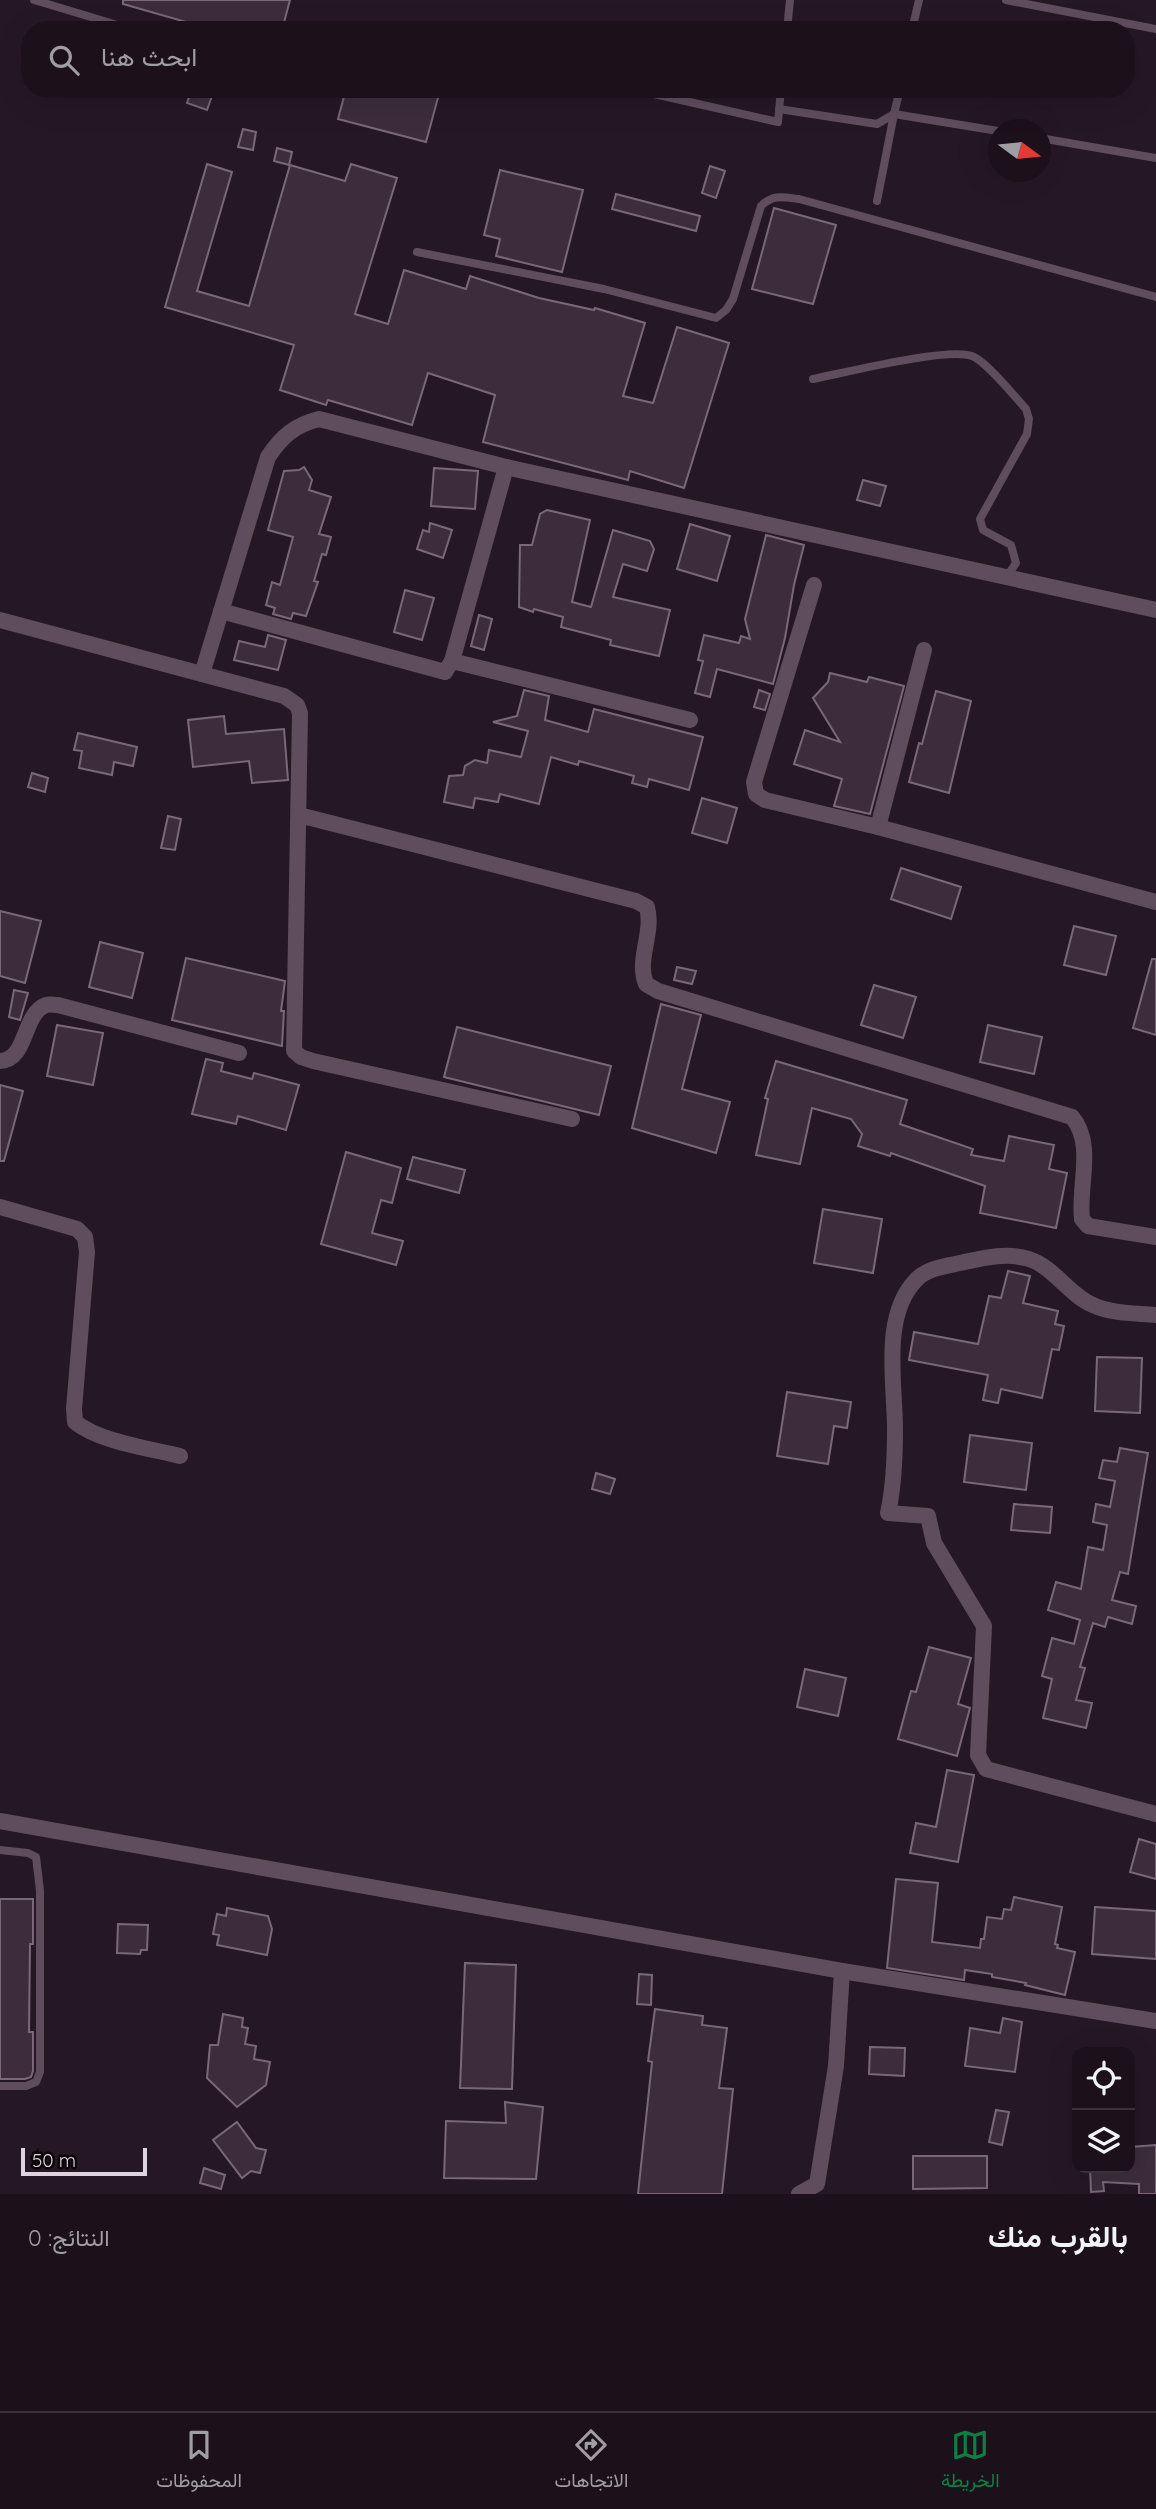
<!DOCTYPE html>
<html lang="ar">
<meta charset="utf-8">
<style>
:root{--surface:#1c111b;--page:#251a24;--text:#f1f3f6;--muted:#a09da3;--line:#3a313a;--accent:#0b8043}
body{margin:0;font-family:Quicksand,Vazirmatn,sans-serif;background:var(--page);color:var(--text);direction:rtl}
.controls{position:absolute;right:21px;bottom:21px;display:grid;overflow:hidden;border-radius:14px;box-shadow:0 7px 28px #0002}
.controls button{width:63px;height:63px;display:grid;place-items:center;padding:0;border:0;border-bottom:2px solid var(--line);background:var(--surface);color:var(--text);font:35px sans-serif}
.compass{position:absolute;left:988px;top:119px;width:63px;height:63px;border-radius:50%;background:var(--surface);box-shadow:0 7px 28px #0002;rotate:105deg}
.scale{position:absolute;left:21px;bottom:18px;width:126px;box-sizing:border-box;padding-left:7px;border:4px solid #ded4dd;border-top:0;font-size:19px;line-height:24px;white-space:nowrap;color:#ded4dd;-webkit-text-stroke:5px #0b050a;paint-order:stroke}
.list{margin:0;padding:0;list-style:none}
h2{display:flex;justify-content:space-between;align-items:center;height:91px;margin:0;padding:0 28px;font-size:30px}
h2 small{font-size:23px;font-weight:400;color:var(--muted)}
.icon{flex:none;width:38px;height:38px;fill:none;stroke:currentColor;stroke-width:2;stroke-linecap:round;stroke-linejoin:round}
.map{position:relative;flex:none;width:1156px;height:2194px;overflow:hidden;direction:ltr}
.search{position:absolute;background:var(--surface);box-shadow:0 7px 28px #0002;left:21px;right:21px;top:21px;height:77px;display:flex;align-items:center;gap:18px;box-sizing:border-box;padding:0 24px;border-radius:28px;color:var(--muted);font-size:26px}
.sheet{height:217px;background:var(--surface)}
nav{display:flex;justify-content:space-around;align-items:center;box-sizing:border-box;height:98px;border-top:2px solid var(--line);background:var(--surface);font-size:19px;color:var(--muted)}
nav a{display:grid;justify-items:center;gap:4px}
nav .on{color:var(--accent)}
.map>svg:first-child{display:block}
</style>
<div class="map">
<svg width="1156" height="2194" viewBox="0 0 1156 2194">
<rect width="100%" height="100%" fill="#261724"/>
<!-- building -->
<g fill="#3d2d3b" stroke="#7a6878" stroke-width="2">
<polygon points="123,0 290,0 282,30 214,30 123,4"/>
<polygon points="192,89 202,89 213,93 207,110 187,103"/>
<polygon points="346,89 420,89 439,94 426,142 338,119"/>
<polygon points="243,129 256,132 253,150 238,147"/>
<polygon points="277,148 292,152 289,165 274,161"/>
<polygon points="207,164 232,172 197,291 249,306 290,165 345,181 351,164 397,178 355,314 388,324 404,270 466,289 470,276 539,298 594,310 595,308 645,323 623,396 653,403 677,327 729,343 684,488 630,471 628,480 483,442 495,395 428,373 412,425 328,400 326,405 280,390 294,345 165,307"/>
<polygon points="710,166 725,171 716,198 702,193"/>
<polygon points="500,170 583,190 562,272 496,256 500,239 484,235"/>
<polygon points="616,194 700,216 696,231 612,209"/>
<polygon points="774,208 836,225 813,304 752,289"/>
<polygon points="304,467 312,480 309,490 331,497 319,534 331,537 326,555 322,554 314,581 318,582 306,616 293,613 291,619 273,614 275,608 266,605 272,582 280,585 293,537 268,530 284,471 299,470"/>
<polygon points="434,468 478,471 475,509 431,506"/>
<polygon points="863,480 886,486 880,506 857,500"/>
<polygon points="547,510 590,520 572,602 591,607 613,530 650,541 654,549 647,571 623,564 613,597 670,610 659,656 610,645 611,640 561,627 563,617 534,609 533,612 519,607 520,545 532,545 540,514"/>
<polygon points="430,523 452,530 443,558 417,549 423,530 429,532"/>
<polygon points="690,524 730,536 717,581 677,569"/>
<polygon points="766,535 804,545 794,585 785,638 773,684 717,669 710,697 695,693 703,661 698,660 704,635 739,643 741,636 750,639 745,619"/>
<polygon points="405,590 434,598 422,640 394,632"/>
<polygon points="479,615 492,619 484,650 471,646"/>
<polygon points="268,635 286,640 278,670 234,660 239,641 265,647"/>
<polygon points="830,673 867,682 869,677 904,686 870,814 834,806 842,779 794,764 805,730 840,742 813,698 828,682"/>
<polygon points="524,690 549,696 545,720 588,732 594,709 703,737 689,790 649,779 647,787 632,783 634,776 579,761 578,765 551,757 539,804 500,794 498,802 475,798 473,808 444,802 449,776 463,775 465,766 475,760 487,763 489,750 521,757 528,731 493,722 517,716"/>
<polygon points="759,690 770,694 765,710 754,707"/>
<polygon points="936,691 971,701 949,793 909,782 919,743 922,744"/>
<polygon points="224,716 226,734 284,729 288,780 252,783 249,761 193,767 188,720"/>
<polygon points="78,733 137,747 133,766 114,762 112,775 79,768 82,751 74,750"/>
<polygon points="32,773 48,778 45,792 28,787"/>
<polygon points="702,798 737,808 727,843 692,833"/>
<polygon points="168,816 181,819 175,850 161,848"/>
<polygon points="901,868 961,887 951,919 891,899"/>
<polygon points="0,911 41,921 25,983 0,976"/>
<polygon points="1074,926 1116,936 1106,975 1064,965"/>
<polygon points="100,942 143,953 132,998 89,987"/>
<polygon points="186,958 285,981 281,1011 284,1011 282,1046 172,1020"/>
<polygon points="1152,959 1156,959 1156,1035 1133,1028"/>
<polygon points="677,967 696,971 692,984 674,980"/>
<polygon points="874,985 916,997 903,1038 861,1025"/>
<polygon points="14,990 28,993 20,1020 9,1017"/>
<polygon points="661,1004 701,1015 682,1089 730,1102 716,1153 632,1128"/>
<polygon points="57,1025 103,1033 93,1085 47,1076"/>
<polygon points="988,1025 1042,1037 1034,1074 980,1062"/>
<polygon points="457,1027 611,1066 599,1115 444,1077"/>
<polygon points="206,1059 223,1063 221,1071 252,1079 254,1073 299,1085 286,1130 238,1116 236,1124 192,1114"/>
<polygon points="776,1061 907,1100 900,1124 973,1149 971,1155 1004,1161 1009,1136 1054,1145 1049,1169 1067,1173 1056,1228 980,1213 985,1186 891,1153 890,1156 858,1146 862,1134 851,1119 812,1108 800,1164 756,1155 768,1099 765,1098"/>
<polygon points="0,1085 23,1091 4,1161 0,1161"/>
<polygon points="346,1152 401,1168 392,1203 381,1200 372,1233 403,1241 396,1265 321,1244"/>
<polygon points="413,1157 465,1170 459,1193 407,1179"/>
<polygon points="823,1209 882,1219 873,1273 814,1263"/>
<polygon points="1008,1271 1030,1276 1023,1303 1058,1311 1055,1324 1064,1326 1059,1350 1052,1349 1042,1398 1001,1389 998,1403 983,1400 988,1375 909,1360 914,1332 978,1344 989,1296 1001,1298"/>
<polygon points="1097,1357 1142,1358 1140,1413 1095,1411"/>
<polygon points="787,1392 851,1402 847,1428 834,1426 828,1464 777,1456"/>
<polygon points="970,1435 1032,1443 1026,1490 964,1482"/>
<polygon points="1120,1448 1148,1453 1128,1574 1120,1572 1112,1600 1136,1606 1132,1624 1108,1617 1105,1627 1093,1623 1080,1667 1085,1668 1076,1700 1092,1703 1086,1728 1043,1718 1052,1679 1042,1676 1052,1638 1074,1644 1080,1620 1048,1610 1056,1582 1081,1589 1088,1547 1103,1550 1107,1525 1093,1522 1096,1504 1110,1507 1115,1481 1099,1478 1103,1460 1117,1462"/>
<polygon points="596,1473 615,1479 610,1494 592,1489"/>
<polygon points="1014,1504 1052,1507 1050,1533 1011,1530"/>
<polygon points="929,1647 971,1658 958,1704 970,1708 957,1756 898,1739 911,1691 916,1692"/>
<polygon points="805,1669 846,1678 838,1716 797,1707"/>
<polygon points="947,1770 974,1775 958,1862 910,1853 916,1823 936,1827"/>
<polygon points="1139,1839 1156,1844 1156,1879 1130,1872"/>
<polygon points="896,1879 938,1883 932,1942 980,1948 981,1939 984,1939 987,1917 1002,1919 1004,1909 1011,1910 1014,1897 1062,1907 1055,1944 1058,1945 1057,1948 1075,1952 1065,1995 1025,1985 1026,1983 992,1977 992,1974 965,1970 964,1980 887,1968"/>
<polygon points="0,1899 33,1899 33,1944 30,1944 29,2032 33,2032 33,2071 31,2077 25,2079 0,2079"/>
<polygon points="1095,1907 1156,1911 1156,1959 1092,1954"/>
<polygon points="227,1908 268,1916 272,1929 267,1955 217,1945 219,1935 213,1934 217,1914 226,1916"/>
<polygon points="118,1924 148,1925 147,1950 141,1950 140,1954 117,1953"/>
<polygon points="465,1963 516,1965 512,2089 460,2088"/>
<polygon points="639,1974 652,1975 651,2005 637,2004"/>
<polygon points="655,2009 703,2016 702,2025 727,2028 719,2088 733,2089 722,2194 638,2194 652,2062 648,2061"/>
<polygon points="223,2014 243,2018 242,2027 248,2028 245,2044 256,2046 254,2059 270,2062 266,2085 237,2107 207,2078 210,2045 218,2045"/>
<polygon points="1003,2018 1022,2022 1015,2072 965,2066 970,2028 1000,2033"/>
<polygon points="870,2047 905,2048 904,2076 869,2074"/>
<polygon points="505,2102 543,2107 536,2179 444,2178 446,2121 506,2123"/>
<polygon points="996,2110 1009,2112 1002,2145 989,2142"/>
<polygon points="237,2122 256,2148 266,2150 260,2173 251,2171 242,2178 213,2140"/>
<polygon points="1156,2145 1156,2194 1139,2194 1139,2184 1103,2182 1104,2191 1091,2192 1090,2168 1130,2168 1130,2147"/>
<polygon points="913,2156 987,2156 987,2188 913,2189"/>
<polygon points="204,2168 225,2175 221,2189 200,2183"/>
</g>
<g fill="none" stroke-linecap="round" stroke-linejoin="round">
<!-- lane -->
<g stroke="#5f4d5d" stroke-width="8">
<polyline points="34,0 134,30"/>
<polyline points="1006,0 1156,29"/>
<polyline points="787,30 790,0"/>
<polyline points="912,30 919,0"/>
<polyline points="632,89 778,122 781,89"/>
<polyline points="900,89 894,114 998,131"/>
<polyline points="779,109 877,124 894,114"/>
<polyline points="1040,138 1156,158"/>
<polyline points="877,201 894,114"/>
<path d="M 417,252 L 604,289 L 716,318 L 726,310 L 733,299 L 761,206 C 773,194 783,197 799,199 L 1156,297"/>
<path d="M 813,379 C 844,373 947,347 972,356 C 986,361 1015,397 1026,409 L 1029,419 L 1027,434 L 980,519 L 983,530 L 1011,545 L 1016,563 L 1006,578"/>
<polyline points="0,1850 28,1853 36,1857 40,1891 40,2072 36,2082 26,2086 0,2086"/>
</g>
<!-- street -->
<g stroke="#5f4d5d" stroke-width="16">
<polyline points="814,585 754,782 756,794 765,800 878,827 1156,902"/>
<polyline points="221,611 445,672 452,661 506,467"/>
<polyline points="0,620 284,696 297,705 300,713 294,1051 301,1057 313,1061 572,1119"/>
<polyline points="452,661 690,720"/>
<path d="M 202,674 L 268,457 C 282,436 295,425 319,419 L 506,467 L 1156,610"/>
<path d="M 299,815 L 636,901 L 647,907 C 654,933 636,960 646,984 L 658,991 L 1072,1117 C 1095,1144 1078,1186 1082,1219 L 1088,1226 L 1156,1237"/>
<polyline points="878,827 924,650"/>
<path d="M 0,1061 C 28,1060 22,1014 46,1005 C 50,1004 54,1005 58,1005 L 239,1053"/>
<path d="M 0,1207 L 77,1229 L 85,1237 L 87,1252 L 74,1409 L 75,1422 C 100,1442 148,1448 180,1456"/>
<path d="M 1156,1315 C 1136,1313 1112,1314 1093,1305 C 1069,1295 1054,1267 1029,1259 C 1006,1252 983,1258 960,1263 C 946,1266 927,1268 916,1280 C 881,1316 895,1384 895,1429 C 895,1457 894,1486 888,1513 L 928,1516 L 934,1543 L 984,1626 L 978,1755 L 986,1769 L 1156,1814"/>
<polyline points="0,1821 842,1971 1156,2021"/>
<polyline points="799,2194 817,2184 836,2066 842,1971"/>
</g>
</g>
</svg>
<div class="controls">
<button><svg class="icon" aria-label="locate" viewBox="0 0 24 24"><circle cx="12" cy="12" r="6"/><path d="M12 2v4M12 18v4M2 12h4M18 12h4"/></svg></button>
<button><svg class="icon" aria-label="layers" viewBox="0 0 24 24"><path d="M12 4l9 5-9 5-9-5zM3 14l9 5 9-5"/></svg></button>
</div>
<svg class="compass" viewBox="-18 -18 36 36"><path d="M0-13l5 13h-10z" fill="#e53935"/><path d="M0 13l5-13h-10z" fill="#a09da3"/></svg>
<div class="scale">50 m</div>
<div class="search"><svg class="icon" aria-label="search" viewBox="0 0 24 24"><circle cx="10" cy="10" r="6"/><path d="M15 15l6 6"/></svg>ابحث هنا</div>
</div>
<section class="sheet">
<h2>بالقرب منك<small>النتائج: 0</small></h2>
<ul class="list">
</ul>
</section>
<nav>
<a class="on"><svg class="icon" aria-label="map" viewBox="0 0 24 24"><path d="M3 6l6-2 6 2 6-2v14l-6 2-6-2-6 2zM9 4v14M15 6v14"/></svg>الخريطة</a>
<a><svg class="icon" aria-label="directions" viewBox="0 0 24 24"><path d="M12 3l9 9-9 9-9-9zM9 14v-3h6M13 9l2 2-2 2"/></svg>الاتجاهات</a>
<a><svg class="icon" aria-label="saved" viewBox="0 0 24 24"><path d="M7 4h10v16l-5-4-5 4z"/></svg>المحفوظات</a>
</nav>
